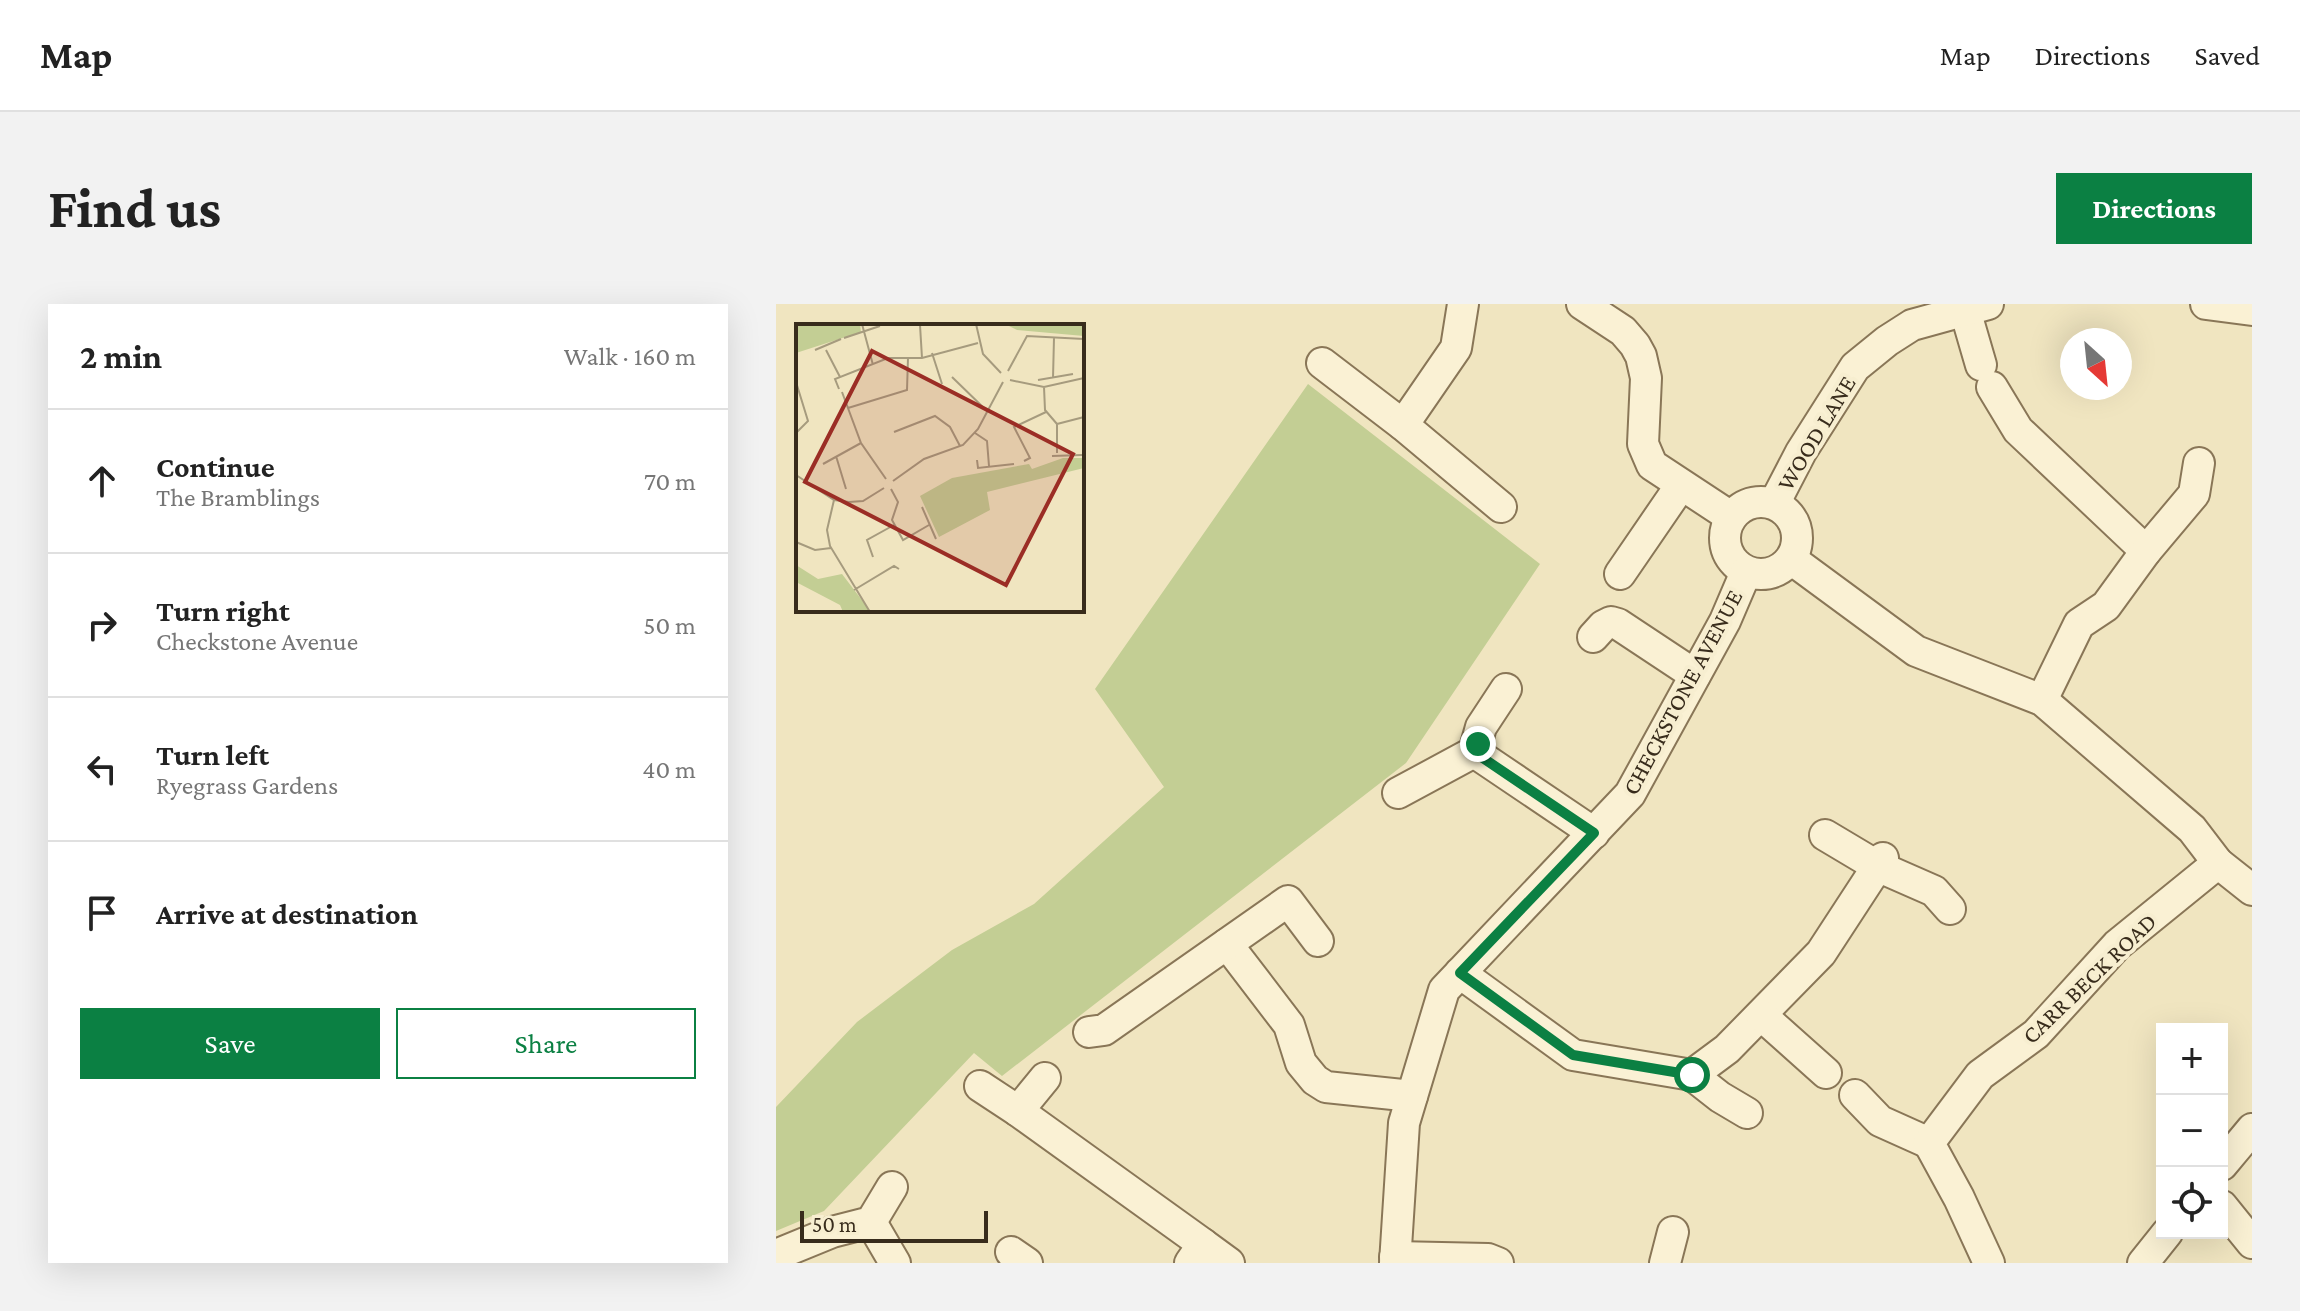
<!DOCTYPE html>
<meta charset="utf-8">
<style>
:root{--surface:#fff;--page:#f2f2f2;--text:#222;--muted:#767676;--line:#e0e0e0;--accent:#0b8043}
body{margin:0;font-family:"Crimson Pro",serif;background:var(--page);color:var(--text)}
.controls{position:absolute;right:24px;bottom:24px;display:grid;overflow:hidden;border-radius:0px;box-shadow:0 8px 32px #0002}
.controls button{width:72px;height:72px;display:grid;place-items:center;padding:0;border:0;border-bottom:2px solid var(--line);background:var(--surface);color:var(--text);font:40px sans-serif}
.compass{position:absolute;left:1284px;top:24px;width:72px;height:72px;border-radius:50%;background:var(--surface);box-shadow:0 8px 32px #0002;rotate:153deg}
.scale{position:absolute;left:24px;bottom:20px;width:188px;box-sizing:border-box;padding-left:8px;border:4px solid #382c1c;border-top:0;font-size:22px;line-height:28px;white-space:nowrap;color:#382c1c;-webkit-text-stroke:6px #f7eed0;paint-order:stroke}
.stop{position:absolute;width:24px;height:24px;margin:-18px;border:6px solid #0b8043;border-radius:50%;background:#fff}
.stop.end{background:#0b8043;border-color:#fff;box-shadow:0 2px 8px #0008}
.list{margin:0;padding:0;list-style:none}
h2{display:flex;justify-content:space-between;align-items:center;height:104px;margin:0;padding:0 32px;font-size:34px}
h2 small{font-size:26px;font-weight:400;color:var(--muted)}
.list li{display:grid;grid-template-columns:52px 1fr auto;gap:24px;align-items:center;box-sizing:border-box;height:144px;padding:0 32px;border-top:2px solid var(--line)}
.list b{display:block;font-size:30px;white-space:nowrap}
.list p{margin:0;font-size:26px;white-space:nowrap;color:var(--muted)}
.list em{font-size:26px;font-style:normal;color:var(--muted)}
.actions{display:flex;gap:16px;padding:24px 32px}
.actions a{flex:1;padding:18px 0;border:2px solid var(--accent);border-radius:0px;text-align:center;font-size:28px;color:var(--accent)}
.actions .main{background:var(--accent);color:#fff}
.icon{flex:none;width:44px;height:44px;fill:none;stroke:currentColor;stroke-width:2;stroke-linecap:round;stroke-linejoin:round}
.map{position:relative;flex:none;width:1476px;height:959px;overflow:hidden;border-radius:0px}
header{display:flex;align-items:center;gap:48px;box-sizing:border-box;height:112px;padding:0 40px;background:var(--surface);border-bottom:2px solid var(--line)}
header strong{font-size:38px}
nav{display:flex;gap:44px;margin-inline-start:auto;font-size:28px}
.intro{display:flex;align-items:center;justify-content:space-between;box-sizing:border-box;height:192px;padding:0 48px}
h1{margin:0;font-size:56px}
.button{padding:20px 36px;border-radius:0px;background:var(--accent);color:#fff;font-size:28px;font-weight:700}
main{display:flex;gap:48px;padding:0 48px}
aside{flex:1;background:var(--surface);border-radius:0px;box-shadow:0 8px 32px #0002}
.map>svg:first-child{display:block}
</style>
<header>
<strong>Map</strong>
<nav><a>Map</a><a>Directions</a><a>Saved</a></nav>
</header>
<div class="intro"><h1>Find us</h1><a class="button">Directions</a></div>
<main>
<aside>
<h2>2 min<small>Walk · 160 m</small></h2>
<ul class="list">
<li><svg class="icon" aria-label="ahead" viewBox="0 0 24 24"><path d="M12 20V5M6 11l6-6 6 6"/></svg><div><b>Continue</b><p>The Bramblings</p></div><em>70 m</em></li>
<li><svg class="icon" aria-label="right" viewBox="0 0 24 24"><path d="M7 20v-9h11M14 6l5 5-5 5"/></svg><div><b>Turn right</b><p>Checkstone Avenue</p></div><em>50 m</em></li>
<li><svg class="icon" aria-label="left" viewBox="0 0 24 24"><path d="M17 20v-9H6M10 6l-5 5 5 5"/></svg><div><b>Turn left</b><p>Ryegrass Gardens</p></div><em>40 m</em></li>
<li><svg class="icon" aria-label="arrive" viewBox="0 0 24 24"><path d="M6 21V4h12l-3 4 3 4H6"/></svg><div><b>Arrive at destination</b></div></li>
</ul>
<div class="actions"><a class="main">Save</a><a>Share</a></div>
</aside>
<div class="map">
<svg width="1476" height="959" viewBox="0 0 1476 959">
<rect width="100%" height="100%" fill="#f0e5c0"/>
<!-- green -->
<polygon fill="#c3ce94" points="532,80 764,260 630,459 226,772 198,749 48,907 0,927 0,803 81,718 176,646 258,600 388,483 319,385"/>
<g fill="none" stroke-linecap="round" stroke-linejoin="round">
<defs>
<g id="minor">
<polyline points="806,0 847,27 859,41 865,52 870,74 867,140 876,161 955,213"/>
<polyline points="1430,0 1476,6"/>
<polyline points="1189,6 1205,61"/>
<polyline points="546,59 627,121 725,203"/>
<polyline points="1216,83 1242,126 1370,247"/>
<polyline points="627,121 680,44 687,0"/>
<circle cx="985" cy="234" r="36"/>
<polyline points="998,200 1025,148 1079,63 1111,37 1136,21 1212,0"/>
<polyline points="1015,255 1140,347 1266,396 1416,525 1442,559 1476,586"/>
<polyline points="844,270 905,181"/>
<polyline points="817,333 827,322 835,318 842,320 919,371"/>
<polyline points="1266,396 1303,320 1330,302 1370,247 1418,190 1423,159"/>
<polyline points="698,448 818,529"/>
<polyline points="622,489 698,448 705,423 730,385"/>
<polyline points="1049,531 1101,562 1158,587 1174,605"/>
<polyline points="451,640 513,721 525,759 539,776 550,783 636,792"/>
<polyline points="684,669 797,751 916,771 951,745 1045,649 1107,554"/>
<polyline points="985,711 1050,769"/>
<polyline points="313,728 328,726 512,597 542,637"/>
<polyline points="916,771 944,793 971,809"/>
<polyline points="269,774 242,807 427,940 414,959"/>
<polyline points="204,782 242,807"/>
<polyline points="1079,791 1104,817 1153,839"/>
<polyline points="1446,861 1476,825"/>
<polyline points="1446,902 1476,939"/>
<polyline points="95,918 119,959"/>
<polyline points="427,940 453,959"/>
<polyline points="235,948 251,959"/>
<polyline points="0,951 56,928 95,918 116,883"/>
<polyline points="619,953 712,955 722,959"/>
<polyline points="619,959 628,819 668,686 854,490 949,317 970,268"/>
<polyline points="889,959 897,928"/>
<polyline points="1213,959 1183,894 1153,839 1204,771 1260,730 1341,641 1442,559"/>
<polyline points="1367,959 1391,929"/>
</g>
</defs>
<!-- minor casing -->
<use href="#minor" stroke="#897657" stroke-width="34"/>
<!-- minor -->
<use href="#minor" stroke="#faf1d4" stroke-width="30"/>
</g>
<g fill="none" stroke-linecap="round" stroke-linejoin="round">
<!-- route -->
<polyline stroke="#0b8043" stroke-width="10" points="702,440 698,448 818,529 684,669 797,751 916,771"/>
</g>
<g text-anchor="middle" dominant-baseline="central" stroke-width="8" stroke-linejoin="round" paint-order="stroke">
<!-- street labels -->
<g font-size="24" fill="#382c1c" stroke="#f7eed0">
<text transform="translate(1040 129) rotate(-59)">WOOD LANE</text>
<text transform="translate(906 388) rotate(-62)">CHECKSTONE AVENUE</text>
<text transform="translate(1313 674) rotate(-44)">CARR BECK ROAD</text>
</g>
</g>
<!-- overview -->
<g transform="translate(20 20)">
<rect width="288" height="288" fill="#f0e5c0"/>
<path d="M 0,0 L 64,0 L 65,8 L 0,29 ZM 209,0 L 288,0 L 288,12 L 221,6 ZM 267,134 L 288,134 L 288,144 L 191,168 L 194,186 L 143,213 L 124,172 L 156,154 L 233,140 L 236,145 ZM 0,241 L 22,255 L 46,250 L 75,288 L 47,288 L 44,281 L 0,258 Z" fill="#c3ce94"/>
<path fill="none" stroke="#a69b7e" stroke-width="2" d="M 66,0 L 77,41M 180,0 L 187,30 L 205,49M 124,1 L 126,34M 48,14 L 84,2M 19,26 L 45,15M 30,26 L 44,53M 136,29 L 146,60M 212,47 L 231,12 L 288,15M 156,53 L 192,88M 257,54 L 258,14M 214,56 L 248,63 L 288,54M 242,56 L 277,50M 0,58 L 12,97 L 0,109M 248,63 L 249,86 L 261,100M 43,65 L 39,55 L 92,34 L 126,34 L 182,19M 46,68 L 65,119 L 90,155M 52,84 L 111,66 L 112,34M 261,100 L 288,93M 261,100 L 261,129M 98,108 L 139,92 L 154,103 L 164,122M 179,109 L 191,117 L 193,142M 40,132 L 50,165M 256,132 L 286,131M 181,136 L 182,144 L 218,140M 228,137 L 234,134 L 218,103 L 250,88M 27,140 L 65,119M 0,151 L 38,176 L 53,178 L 67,177 L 88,164M 97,157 L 128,135 L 167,121 L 182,105 L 207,58M 95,165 L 102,178 L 96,196 L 107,216 L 133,201M 38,176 L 31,206 L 34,222 L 74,288M 126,183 L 140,215M 0,218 L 19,226 L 35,224M 77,233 L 71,216 L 98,201M 58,266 L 98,242 L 103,245"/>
<path fill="#9b2d25" fill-opacity="0.15" stroke="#9b2d25" stroke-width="4" d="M 76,27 L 277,130 L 210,261 L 9,158 Z"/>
<rect width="288" height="288" fill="none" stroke="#382c1c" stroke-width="4"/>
</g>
</svg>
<div class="controls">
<button>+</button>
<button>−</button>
<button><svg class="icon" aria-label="locate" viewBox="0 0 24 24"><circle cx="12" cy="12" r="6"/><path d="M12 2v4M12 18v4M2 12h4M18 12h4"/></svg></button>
</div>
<svg class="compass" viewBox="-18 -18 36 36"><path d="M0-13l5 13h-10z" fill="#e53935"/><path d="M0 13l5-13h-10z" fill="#767676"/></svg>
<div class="scale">50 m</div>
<div class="stop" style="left:916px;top:771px"></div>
<div class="stop end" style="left:702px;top:440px"></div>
</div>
</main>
